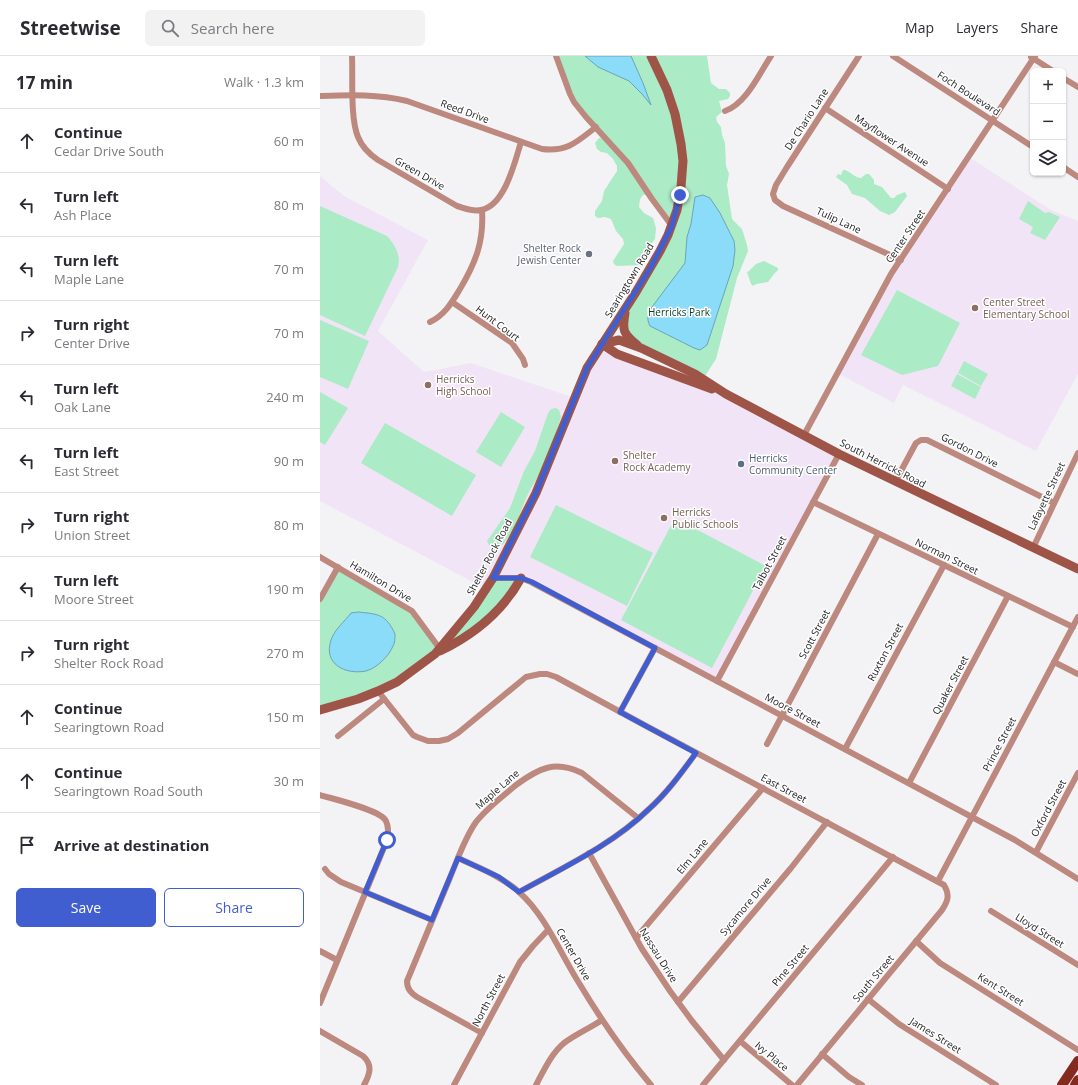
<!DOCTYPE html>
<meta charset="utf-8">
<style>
:root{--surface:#fff;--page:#f2f2f3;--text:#2b2b33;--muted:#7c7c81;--line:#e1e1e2;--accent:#405ed0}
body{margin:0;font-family:"Open Sans",sans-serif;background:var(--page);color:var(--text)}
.controls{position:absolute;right:12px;top:12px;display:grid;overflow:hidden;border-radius:6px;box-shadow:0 1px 3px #0004}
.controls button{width:36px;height:36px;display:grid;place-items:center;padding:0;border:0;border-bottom:1px solid var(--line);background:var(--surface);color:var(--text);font:20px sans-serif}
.stop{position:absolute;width:12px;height:12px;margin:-9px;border:3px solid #405ed0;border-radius:50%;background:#fff}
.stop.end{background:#405ed0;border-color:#fff;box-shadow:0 1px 4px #0008}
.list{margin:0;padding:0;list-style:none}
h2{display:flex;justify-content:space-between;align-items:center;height:52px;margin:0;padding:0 16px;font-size:17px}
h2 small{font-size:13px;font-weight:400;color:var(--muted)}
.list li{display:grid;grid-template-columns:26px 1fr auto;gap:12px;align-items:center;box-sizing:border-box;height:64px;padding:0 16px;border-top:1px solid var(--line)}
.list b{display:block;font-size:15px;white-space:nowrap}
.list p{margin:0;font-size:13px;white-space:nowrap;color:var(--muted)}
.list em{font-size:13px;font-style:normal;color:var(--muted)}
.actions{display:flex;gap:8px;padding:12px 16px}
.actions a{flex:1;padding:9px 0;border:1px solid var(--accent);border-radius:6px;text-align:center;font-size:14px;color:var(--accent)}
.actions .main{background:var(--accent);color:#fff}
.icon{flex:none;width:22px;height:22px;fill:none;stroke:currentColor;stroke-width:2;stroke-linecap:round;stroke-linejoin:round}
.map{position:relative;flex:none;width:758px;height:1029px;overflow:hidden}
header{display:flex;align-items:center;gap:24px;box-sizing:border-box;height:56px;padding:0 20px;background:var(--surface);border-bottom:1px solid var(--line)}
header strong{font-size:19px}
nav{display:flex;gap:22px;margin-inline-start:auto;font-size:14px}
.search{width:280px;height:36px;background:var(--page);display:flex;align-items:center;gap:10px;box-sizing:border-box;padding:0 14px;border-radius:6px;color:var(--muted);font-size:15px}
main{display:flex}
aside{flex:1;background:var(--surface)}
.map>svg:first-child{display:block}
</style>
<header>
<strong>Streetwise</strong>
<div class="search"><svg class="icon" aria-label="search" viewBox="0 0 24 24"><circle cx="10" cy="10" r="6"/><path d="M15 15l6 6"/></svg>Search here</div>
<nav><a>Map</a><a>Layers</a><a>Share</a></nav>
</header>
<main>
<aside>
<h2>17 min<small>Walk · 1.3 km</small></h2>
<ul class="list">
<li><svg class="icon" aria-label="ahead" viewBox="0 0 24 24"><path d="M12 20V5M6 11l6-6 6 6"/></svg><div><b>Continue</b><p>Cedar Drive South</p></div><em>60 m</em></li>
<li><svg class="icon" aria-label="left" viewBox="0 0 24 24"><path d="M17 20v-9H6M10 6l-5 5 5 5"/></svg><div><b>Turn left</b><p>Ash Place</p></div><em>80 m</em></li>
<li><svg class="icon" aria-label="left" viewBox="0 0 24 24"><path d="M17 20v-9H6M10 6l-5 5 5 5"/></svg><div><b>Turn left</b><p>Maple Lane</p></div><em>70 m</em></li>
<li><svg class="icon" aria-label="right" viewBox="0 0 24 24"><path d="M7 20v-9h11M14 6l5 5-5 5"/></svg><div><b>Turn right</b><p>Center Drive</p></div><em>70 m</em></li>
<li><svg class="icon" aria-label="left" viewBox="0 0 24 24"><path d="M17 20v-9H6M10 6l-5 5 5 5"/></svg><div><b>Turn left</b><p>Oak Lane</p></div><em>240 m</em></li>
<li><svg class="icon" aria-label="left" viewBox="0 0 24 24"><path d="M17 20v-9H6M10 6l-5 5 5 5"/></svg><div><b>Turn left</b><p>East Street</p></div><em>90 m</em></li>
<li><svg class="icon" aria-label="right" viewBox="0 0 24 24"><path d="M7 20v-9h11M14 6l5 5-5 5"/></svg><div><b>Turn right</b><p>Union Street</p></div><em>80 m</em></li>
<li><svg class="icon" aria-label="left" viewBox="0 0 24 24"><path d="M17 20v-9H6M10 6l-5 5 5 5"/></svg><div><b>Turn left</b><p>Moore Street</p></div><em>190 m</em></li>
<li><svg class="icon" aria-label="right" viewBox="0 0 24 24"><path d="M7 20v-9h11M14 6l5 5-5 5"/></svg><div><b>Turn right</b><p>Shelter Rock Road</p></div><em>270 m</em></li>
<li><svg class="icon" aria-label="ahead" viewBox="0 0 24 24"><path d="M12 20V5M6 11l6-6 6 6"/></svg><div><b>Continue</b><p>Searingtown Road</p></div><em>150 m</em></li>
<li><svg class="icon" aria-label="ahead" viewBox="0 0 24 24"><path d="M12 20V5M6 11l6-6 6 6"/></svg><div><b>Continue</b><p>Searingtown Road South</p></div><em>30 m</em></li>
<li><svg class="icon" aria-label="arrive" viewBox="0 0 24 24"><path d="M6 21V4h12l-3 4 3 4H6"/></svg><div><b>Arrive at destination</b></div></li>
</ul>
<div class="actions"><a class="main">Save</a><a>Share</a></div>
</aside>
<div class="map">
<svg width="758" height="1029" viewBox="0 0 758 1029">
<rect width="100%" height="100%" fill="#f3f3f6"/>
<!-- education -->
<g fill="#f2e4f7">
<polygon points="649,101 731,154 758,165 758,318 716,395 583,329 574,347 517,317 560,237"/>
<polygon points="0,120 24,140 108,184 58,275 104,316 151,307 255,342 282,288 406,338 519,398 397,625 201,522 166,533 0,445"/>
</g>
<!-- green -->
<g fill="#abebc5">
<polygon points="236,0 387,0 391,27 399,33 406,33 410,37 410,40 408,43 399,45 402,56 396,61 397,66 401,71 402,79 405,87 406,110 409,118 407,129 412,163 422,173 427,189 428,195 417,222 396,303 383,323 321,292 303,266 351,170 329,138 323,139 320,143 319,151 324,157 333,162 336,172 335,183 327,193 326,206 323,209 297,210 294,208 293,205 304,188 303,183 296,175 291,163 285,161 278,162 275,160 275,155 282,145 284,135 297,115 297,110 293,103 287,97 281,96 277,93 275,87 279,82 285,82 260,53"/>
<path d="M 523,114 L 525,114 C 531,116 535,122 541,122 L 546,118 L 549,118 L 554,124 L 554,128 L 562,131 L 571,142 L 574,142 L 577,139 L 585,136 L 587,140 L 575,156 L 569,159 L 560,155 L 545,142 L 532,138 L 527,129 L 516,121 L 518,118 L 521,119 Z"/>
<polygon points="708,145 725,157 729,156 740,161 725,184 710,177 713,171 699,163"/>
<path d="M 0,150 L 67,180 C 75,189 81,199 78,211 L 45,280 L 0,259 Z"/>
<polygon points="444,205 458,212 458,214 454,218 448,226 436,228 433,230 431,228 427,216 429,215 436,208"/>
<polygon points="577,234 640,267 618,310 582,319 541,299"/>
<polygon points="0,264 49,285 28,333 0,321"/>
<polygon points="644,305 668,318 661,330 638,317"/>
<polygon points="637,318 661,331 655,343 631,330"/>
<polygon points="0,336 28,352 5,389 0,386"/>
<path d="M 236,352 L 239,354 L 241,361 C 236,377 230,400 222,414 C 218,422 212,429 208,438 C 199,457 194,484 174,495 L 172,495 L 167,485 L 190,452 L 204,415 L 215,395 L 228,357 L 231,353 Z"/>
<polygon points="181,356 205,371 181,411 156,396"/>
<polygon points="65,367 156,419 132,460 41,407"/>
<polygon points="236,449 333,497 307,550 210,501"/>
<polygon points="355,462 446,510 392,612 301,564"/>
<polygon points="18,511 93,555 119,592 173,522 201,522 178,554 77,626 0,652 0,543"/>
</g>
<!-- water -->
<g fill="#8bdcf8" stroke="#6ca4b8">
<polygon points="265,0 311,0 323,27 331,49 322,38 309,25 278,11"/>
<path d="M 383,139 L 390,142 L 400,157 L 414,185 L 415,194 L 413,210 L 387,289 L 380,294 L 374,292 L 330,270 C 326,262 328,258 332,251 L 365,207 L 367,181 L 371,168 L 375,141 Z"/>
<path d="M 38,556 C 58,558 66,558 75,578 C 75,582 75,587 73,590 C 69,600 57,612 46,615 C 25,619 3,608 11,584 C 15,573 24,566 31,557 Z"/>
</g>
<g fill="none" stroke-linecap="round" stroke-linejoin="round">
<!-- street -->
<g stroke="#bd897f" stroke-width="6">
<path d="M 32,0 C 33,21 30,62 38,81 C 42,91 49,98 58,104 L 137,150 C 144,152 153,156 161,154 C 185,150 195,105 201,86"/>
<polyline points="236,0 250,38 254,46 266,61 308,107 332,143 352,170"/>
<polyline points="539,0 467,111 456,129 453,138 455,144 463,150 581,204"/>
<polyline points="573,0 713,91"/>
<polyline points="711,1 733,15"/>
<polyline points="743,22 758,31"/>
<path d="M 0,40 C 31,39 57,38 87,45 L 222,93 C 247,96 257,86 276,71"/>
<polyline points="505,52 628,133"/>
<path d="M 405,55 C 426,48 439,18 451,0"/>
<polyline points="743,111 758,121"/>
<polyline points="132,246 192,287 203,303 205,309"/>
<path d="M 110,266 C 125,259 132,246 140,233 C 156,206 164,185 162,154"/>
<polyline points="484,379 571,218 715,0"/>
<polyline points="575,426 596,387 601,384 607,384 734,447"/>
<polyline points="493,446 753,571"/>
<polyline points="713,492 758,397"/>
<polyline points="0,501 92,555 120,593"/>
<polyline points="173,522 201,522 211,526 695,784 758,823"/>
<polyline points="0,543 18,511"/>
<polyline points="734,606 758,618"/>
<polyline points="397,625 519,398"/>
<path d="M 58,635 L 93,679 L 97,681 L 108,685 L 119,685 L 128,683 L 138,677 L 206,621 L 220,618 L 227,618 L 236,621 L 328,671 L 624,829 C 630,839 628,845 622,854 L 477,1029"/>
<polyline points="300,656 335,592"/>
<polyline points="18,680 64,643"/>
<polyline points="447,688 558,478"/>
<polyline points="525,693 624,509"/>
<polyline points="589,727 688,540"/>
<path d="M 0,739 C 13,743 61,754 66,765 C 69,772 68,777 67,784 L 0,947"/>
<polyline points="716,796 758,717"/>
<polyline points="269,797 322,893 350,935 372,965 404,1004"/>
<path d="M 138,802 C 159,812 181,820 199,836 C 226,860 240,897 259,927 C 280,962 304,997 331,1029"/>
<polyline points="5,813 9,818 21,826 112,864"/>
<polyline points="618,825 758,561"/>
<path d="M 199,836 C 244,811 292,789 329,753 C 347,737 362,716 376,697"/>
<polyline points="671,855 758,909"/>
<polyline points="316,882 443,732"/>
<polyline points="596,885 620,907 758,994"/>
<polyline points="0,895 17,904"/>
<polyline points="548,943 579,968 676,1029"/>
<polyline points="358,946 471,812 507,766"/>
<path d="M 0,975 L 43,1000 C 53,1009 50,1018 44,1029"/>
<path d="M 162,977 L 97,941 C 91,937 87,933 87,925 C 101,891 115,857 129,824 C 137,805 144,783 156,766 C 167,752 182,741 196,729 C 219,712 235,704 262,717 L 318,762"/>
<polyline points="420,985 472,1029"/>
<polyline points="502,998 529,1021 542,1029"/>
<polyline points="134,1029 200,906 213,890 228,874"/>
<path d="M 216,1029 C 224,1014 231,998 244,987 C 256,978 270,972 282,964"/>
<polyline points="383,1029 573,801"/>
</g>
<!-- secondary -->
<g stroke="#9e5447" stroke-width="9">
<path d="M 305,257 C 302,275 303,277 317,289"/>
<polyline points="282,288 299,284 321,292 375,318 406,338 519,398 758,513"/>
<polyline points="282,288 297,298 392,333"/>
<path d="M 120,595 C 153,579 183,555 201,522"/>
<polyline points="0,654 38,643 58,635 77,626 115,598 154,551 173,522 216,437 267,312 316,236 340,195 348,179 357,154 361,131 363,105 361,88 355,58 347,34 331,0"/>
</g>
<!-- primary -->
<g stroke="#852a1e" stroke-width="10">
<polyline points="742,1029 758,1005"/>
<polyline points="755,1029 758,1024"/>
</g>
</g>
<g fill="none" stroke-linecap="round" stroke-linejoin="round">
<!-- route -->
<path stroke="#405ed0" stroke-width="5" d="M 67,784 L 45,836 L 112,864 L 138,802 L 179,821 L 199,836 C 244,811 292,789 329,753 C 347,737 362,716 376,697 L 300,656 L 335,592 L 212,526 L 201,522 L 173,522 L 216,437 L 267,312 L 331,211 L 352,170 L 360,139"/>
</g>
<!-- markers -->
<circle fill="#6b7280" stroke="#fff" stroke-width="1.5" cx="269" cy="198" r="4"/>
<g fill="#8d6e63" stroke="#fff" stroke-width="1.5">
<circle cx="655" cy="252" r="4"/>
<circle cx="108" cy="329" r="4"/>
<circle cx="295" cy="405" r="4"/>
<circle cx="344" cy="462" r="4"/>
</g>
<circle fill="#5c6f8a" stroke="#fff" stroke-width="1.5" cx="421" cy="408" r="4"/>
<g text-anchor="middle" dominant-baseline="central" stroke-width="3" stroke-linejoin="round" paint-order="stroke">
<!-- street labels -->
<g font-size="10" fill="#232324" stroke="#fff">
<text transform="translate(649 37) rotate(33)">Foch Boulevard</text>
<text transform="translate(145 55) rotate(20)">Reed Drive</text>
<text transform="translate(486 63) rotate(-57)">De Chario Lane</text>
<text transform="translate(572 84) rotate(33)">Mayflower Avenue</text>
<text transform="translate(100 117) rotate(30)">Green Drive</text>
<text transform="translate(519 164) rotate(25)">Tulip Lane</text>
<text transform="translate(585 180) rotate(-56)">Center Street</text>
<text transform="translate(309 224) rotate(-59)">Searingtown Road</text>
<text transform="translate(178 267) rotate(37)">Hunt Court</text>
<text transform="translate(650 394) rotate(27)">Gordon Drive</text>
<text transform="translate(563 407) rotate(27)">South Herricks Road</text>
<text transform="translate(726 440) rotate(-65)">Lafayette Street</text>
<text transform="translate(627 500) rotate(26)">Norman Street</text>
<text transform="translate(169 501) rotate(-62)">Shelter Rock Road</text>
<text transform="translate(449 507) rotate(-62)">Talbot Street</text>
<text transform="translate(61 525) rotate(31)">Hamilton Drive</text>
<text transform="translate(494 578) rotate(-62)">Scott Street</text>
<text transform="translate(565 596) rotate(-62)">Ruxton Street</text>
<text transform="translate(630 629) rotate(-62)">Quaker Street</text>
<text transform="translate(473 654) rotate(28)">Moore Street</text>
<text transform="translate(679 688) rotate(-62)">Prince Street</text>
<text transform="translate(464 732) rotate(28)">East Street</text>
<text transform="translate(177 733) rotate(-41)">Maple Lane</text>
<text transform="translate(728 752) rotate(-62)">Oxford Street</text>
<text transform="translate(372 800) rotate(-50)">Elm Lane</text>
<text transform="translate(425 850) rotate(-50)">Sycamore Drive</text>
<text transform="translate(720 874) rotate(32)">Lloyd Street</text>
<text transform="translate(254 898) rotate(60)">Center Drive</text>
<text transform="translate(339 899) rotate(58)">Nassau Drive</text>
<text transform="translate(470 909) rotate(-50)">Pine Street</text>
<text transform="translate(553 922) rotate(-50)">South Street</text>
<text transform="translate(681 933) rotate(32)">Kent Street</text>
<text transform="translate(168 944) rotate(-62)">North Street</text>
<text transform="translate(616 979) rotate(32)">James Street</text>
<text transform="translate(452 1000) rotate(40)">Ivy Place</text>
</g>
<!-- worship labels -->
<g font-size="10" fill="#5b616d" stroke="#fff" text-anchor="end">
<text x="261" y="192">Shelter Rock<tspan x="261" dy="12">Jewish Center</tspan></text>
</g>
<!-- education labels -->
<g font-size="10" fill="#785e54" stroke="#fff" text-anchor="start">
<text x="663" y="246">Center Street<tspan x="663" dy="12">Elementary School</tspan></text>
<text x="116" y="323">Herricks<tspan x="116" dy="12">High School</tspan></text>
<text x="303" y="399">Shelter<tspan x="303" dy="12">Rock Academy</tspan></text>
<text x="352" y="456">Herricks<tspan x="352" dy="12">Public Schools</tspan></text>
</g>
<!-- park labels -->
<g font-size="10" fill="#0b4128" stroke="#fff">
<text x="359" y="256">Herricks Park</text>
</g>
<!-- service labels -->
<g font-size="10" fill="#4e5e75" stroke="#fff" text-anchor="start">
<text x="429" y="402">Herricks<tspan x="429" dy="12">Community Center</tspan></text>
</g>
</g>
</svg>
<div class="controls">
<button>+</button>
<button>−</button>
<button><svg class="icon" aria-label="layers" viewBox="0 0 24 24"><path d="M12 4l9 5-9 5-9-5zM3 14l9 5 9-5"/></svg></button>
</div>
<div class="stop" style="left:67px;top:784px"></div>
<div class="stop end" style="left:360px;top:139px"></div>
</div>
</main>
